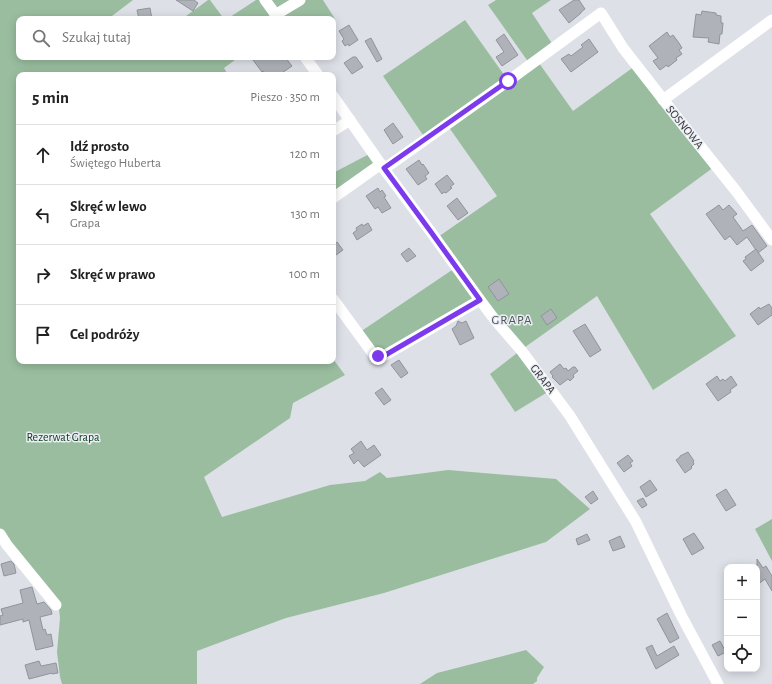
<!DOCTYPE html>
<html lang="pl">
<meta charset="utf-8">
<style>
:root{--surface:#fff;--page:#f6f6f6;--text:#222;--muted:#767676;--line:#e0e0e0}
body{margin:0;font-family:"Alegreya Sans",sans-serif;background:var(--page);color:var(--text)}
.controls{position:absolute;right:12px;bottom:12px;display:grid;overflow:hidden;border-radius:8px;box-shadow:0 2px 10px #0003}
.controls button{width:36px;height:36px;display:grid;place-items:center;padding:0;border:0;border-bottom:1px solid var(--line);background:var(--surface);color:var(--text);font:20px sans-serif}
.stop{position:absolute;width:12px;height:12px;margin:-9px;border:3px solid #7c3aed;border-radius:50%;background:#fff}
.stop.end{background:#7c3aed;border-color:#fff;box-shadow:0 1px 4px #0008}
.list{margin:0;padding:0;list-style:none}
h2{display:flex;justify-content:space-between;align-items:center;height:52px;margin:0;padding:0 16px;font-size:17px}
h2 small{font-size:13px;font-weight:400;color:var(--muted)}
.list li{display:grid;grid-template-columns:26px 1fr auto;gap:12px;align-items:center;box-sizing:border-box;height:60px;padding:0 16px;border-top:1px solid var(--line)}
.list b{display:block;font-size:15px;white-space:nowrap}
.list p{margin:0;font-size:13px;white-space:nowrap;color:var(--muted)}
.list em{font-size:13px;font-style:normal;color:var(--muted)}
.icon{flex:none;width:22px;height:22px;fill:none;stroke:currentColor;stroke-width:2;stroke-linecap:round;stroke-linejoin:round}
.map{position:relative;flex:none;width:772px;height:684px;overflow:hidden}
.search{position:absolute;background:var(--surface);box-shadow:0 2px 10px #0003;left:16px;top:16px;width:320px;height:44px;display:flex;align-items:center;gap:10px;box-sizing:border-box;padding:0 14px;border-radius:8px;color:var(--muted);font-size:15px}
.panel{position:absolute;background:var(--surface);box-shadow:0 2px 10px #0003;left:16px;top:72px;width:320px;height:292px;border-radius:8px}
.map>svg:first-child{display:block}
</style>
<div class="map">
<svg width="772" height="684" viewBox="0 0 772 684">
<rect width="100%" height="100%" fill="#dde1e7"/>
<!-- green -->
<g fill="#9abd9f">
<polygon points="0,0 133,0 108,19 19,19 19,57 239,57 224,68 228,75 19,75 19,361 333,361 333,359 345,375 293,403 290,418 204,477 222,517 330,485 365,481 380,472 387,478 448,470 556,479 590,509 546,542 384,593 286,618 197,651 197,684 62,684 60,677 57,652 60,618 58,600 0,530"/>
<polygon points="208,0 210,0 224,19 182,19"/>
<polygon points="256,0 259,0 272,19 227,19"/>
<polygon points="270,0 323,0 335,19 333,20 333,19 284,19"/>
<polygon points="496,0 551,0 532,13 553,45 529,63 488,5"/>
<polygon points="465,20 507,79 425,138 383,76"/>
<polygon points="539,63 573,111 635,66 714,167 650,214 736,336 653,390 597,296 521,350 551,390 515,412 490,374 521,350 438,237 497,196 448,126"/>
<polygon points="373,152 381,164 333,198 333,173"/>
<polygon points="455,268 477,300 381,352 376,352 360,332"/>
<polygon points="772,519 772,561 755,529"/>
<polygon points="526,650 544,667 537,678 537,681 533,684 420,684 437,673"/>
</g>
<!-- building -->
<g fill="#afb2b9" stroke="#91949a">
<polygon points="176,0 194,0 198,3 193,11"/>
<polygon points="574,0 579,0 585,9 581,12 581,13 569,23 559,10"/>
<polygon points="150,8 152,19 139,19 137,10"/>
<polygon points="702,11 716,13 716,15 721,16 721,23 723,23 722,34 720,34 719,44 708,42 709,38 693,37 696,14 701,15"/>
<polygon points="349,25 358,40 349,46 348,44 345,46 342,41 344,39 339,31"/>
<polygon points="667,32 670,37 673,35 679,43 682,48 679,50 682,54 676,58 677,60 668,67 667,65 660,70 653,61 658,58 649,46"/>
<polygon points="504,34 518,55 502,66 496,57 504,52 496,40"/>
<polygon points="371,38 382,59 377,62 365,41"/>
<polygon points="589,39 598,52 571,72 561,59 569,54 571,56 583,47 581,45"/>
<polygon points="257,57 285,57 292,66 279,75 266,75 263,71 262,72 253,60"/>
<polygon points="353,57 356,57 363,67 352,74 344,63"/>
<polygon points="393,123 403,137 393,144 384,130"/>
<polygon points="419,160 422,165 423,164 429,173 425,176 427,179 418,185 406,169"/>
<polygon points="447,175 454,184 450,187 452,188 446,193 444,192 442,194 435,184"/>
<polygon points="378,188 380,192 382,190 386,196 384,197 391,208 382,213 378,207 375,209 366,196"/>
<polygon points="457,198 468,213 458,220 447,206"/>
<polygon points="719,205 723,210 729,205 737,214 733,217 743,231 752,225 767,246 758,253 747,237 737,245 730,236 725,240 706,214"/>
<polygon points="368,223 372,230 357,240 353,233 357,230 356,228 362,224 363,226"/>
<polygon points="337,242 343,250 336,255 333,251 333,245"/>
<polygon points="409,248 416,256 407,262 401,254"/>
<polygon points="756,249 764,261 751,271 743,261 746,259 745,257"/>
<polygon points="499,279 509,294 498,301 488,287"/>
<polygon points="769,304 772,308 772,315 758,325 750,314 759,307 760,309"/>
<polygon points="551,309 557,318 547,325 541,316"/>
<polygon points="458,321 462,323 466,321 474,338 460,345 452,329 456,326"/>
<polygon points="585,324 601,350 590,357 573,331"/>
<polygon points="399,360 408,373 401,378 391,365"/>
<polygon points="560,364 564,369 566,368 568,371 573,367 575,367 578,371 573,375 574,377 570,381 568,379 560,385 552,377 553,376 550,372"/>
<polygon points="717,376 720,381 723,379 725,381 731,376 737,385 730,390 731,392 718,401 706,384"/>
<polygon points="382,388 391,400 384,405 375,393"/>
<polygon points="361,441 367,450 374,445 381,455 364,467 358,460 354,464 349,456 354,453 351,449"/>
<polygon points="688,452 694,461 693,462 694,464 691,467 692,468 685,473 676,460 680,457 680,456"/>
<polygon points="628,455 633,461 630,463 632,466 624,472 617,463"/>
<polygon points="650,480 657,490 646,497 640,487"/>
<polygon points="726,489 736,505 726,511 716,495"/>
<polygon points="593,491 598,499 591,504 585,497"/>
<polygon points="643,498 647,505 642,508 637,501"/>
<polygon points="694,533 704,548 692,555 683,539"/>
<polygon points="587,534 590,540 578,545 576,539"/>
<polygon points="620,536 625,547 613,551 609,541"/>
<polygon points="757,559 763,568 766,566 772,576 772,591 765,579 757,585"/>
<polygon points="11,561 14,564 16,573 4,576 1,564"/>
<polygon points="32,587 37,604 44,602 51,610 52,614 40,617 43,630 45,629 47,635 51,634 53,646 36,650 29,620 23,622 23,619 0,625 0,616 3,615 1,609 23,603 20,590"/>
<polygon points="667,613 679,638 670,643 657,619"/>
<polygon points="720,641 726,652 718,656 712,645"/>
<polygon points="652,645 657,656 674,646 679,655 656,669 646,648"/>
<polygon points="39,661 41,666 56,663 58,673 52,674 52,673 29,679 25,665"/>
</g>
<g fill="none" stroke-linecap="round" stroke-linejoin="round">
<!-- minor -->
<g stroke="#fff" stroke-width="11">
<polyline points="265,0 279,19"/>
<polyline points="275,15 300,0"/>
<polyline points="305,57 318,75"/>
<polyline points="333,96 384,169 431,232 480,300 495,320 521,350 570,416 636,522 681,615 718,684"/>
<polyline points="663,100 772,20"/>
<polyline points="333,131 350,120"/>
<polyline points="384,169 508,81 601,13 623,48 676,116 736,191 772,240"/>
<polyline points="333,198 381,164"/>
<polyline points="333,299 374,355 382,357 480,300"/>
<polyline points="0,534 7,545 56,605"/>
</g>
</g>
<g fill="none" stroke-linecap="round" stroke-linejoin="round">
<!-- route -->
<polyline stroke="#7c3aed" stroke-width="5" points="378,356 382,357 480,300 431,232 384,168 508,81"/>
</g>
<g text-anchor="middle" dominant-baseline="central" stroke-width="3" stroke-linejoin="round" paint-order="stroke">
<!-- street labels -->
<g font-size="12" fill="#333437" stroke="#ebeef5">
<text transform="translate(685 127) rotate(51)">SOSNOWA</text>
<text transform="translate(543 379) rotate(53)">GRAPA</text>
</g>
<!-- park labels -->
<g font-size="12" fill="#0a3817" stroke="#ebeef5">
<text x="63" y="437">Rezerwat Grapa</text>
</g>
<!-- neighbourhood labels -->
<g font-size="13" letter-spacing="1" fill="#52545a" stroke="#ebeef5">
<text x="512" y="320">GRAPA</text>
</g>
</g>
</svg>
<div class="controls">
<button>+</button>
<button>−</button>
<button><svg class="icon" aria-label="locate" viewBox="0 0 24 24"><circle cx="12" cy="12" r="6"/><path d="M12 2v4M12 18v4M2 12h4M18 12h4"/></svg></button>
</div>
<div class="stop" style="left:508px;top:81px"></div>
<div class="stop end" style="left:378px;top:356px"></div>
<div class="search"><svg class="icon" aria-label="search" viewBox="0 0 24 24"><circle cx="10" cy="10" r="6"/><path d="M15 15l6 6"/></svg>Szukaj tutaj</div>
<section class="panel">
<h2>5 min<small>Pieszo · 350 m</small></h2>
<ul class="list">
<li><svg class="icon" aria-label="ahead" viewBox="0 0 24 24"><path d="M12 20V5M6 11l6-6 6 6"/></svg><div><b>Idź prosto</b><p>Świętego Huberta</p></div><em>120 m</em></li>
<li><svg class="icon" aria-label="left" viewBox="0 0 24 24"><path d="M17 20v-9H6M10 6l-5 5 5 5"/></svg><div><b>Skręć w lewo</b><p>Grapa</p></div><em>130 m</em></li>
<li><svg class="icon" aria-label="right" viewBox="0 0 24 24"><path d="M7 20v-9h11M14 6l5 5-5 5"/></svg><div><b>Skręć w prawo</b></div><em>100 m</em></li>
<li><svg class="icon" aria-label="arrive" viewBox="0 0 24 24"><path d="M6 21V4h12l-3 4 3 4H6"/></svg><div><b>Cel podróży</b></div></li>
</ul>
</section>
</div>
